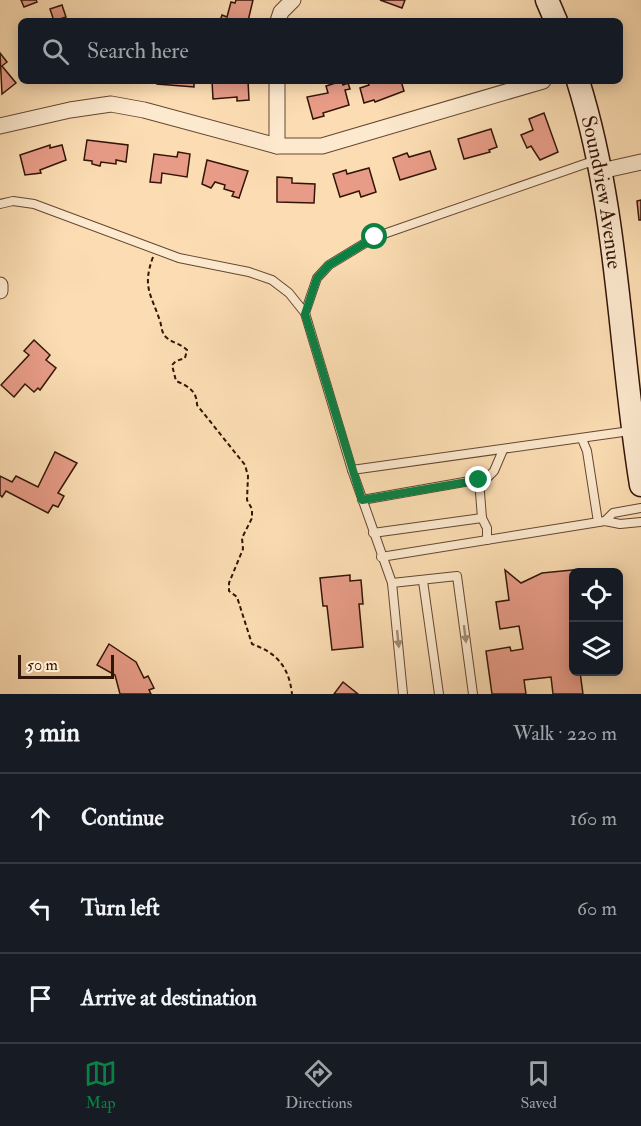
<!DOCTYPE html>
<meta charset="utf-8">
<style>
:root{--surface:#171b24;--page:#242831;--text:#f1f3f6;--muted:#9ea1a6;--line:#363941;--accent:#0b8043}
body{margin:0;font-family:"IM FELL Double Pica",serif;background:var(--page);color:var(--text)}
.controls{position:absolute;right:18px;bottom:18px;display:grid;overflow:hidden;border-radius:9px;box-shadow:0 3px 15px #0003}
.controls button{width:54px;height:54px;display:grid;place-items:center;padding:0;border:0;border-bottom:2px solid var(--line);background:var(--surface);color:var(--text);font:30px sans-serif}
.scale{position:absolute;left:18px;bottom:15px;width:96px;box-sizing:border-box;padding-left:6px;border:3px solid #321507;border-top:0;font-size:16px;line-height:21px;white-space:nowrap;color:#321507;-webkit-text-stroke:4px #fde9ce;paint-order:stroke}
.stop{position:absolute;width:18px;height:18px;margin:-14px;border:4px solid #0b8043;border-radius:50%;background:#fff}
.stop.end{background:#0b8043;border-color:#fff;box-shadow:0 2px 6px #0008}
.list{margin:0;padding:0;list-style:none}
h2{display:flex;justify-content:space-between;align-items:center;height:78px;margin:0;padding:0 24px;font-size:26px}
h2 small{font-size:20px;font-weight:400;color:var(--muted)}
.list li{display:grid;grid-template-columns:39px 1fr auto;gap:18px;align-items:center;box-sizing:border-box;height:90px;padding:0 24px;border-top:2px solid var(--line)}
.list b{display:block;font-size:22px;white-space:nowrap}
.list em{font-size:20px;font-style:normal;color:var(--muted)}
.icon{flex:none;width:33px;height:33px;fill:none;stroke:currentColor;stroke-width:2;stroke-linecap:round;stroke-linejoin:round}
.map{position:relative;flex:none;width:641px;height:694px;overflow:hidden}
.search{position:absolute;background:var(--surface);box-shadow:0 3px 15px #0003;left:18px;right:18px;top:18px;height:66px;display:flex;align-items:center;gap:15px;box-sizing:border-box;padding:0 21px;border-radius:9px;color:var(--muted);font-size:22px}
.sheet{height:348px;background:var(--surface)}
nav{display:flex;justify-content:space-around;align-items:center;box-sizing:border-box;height:84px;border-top:2px solid var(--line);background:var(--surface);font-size:16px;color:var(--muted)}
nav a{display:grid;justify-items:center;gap:3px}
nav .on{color:var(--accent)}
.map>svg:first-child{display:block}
</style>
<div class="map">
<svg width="641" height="694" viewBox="0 0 641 694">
<rect width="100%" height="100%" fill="#fcddb3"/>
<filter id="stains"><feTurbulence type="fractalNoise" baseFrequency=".00333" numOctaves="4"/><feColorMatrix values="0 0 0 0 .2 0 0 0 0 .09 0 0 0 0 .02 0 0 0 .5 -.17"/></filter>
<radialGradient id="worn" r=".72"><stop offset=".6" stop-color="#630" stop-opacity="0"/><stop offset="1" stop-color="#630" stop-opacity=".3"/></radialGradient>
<!-- building -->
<g fill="#e89c88" stroke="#321507" stroke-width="1.5">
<polygon points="21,0 36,0 37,2 24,7"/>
<polygon points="236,0 253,0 248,21 220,21 222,15 227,17 231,2 235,3"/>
<polygon points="380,0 405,0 402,8"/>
<polygon points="62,5 66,17 54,21 50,9"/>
<polygon points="0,53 7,62 2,66 16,83 2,94"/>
<polygon points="157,81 194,81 194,87 157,84"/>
<polygon points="212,81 248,81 249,100 237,101 237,97 213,99"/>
<polygon points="342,81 343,85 348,83 350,89 345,90 349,105 323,113 324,116 313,119 307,97 328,93 326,86"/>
<polygon points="367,81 401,81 404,91 375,102 374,100 364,103 360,88 369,85"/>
<polygon points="544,113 558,152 540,160 531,146 527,148 521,135 533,130 529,119"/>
<polygon points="491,129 497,147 489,150 490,152 464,159 458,139"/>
<polygon points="87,140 128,145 126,162 116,160 116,164 101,162 100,166 92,164 92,161 84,160"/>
<polygon points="50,145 50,148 62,145 66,160 40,170 41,173 25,175 20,155"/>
<polygon points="430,151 436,169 400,180 393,158 407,153 409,157"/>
<polygon points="178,152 190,154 187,177 162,173 161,183 150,182 154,154 177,157"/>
<polygon points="207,160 248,171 239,198 232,196 234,192 224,189 225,185 215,182 211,188 202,184"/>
<polygon points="369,168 376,192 361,197 359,191 340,197 333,174 346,170 347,174"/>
<polygon points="277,177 292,178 292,183 315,184 314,203 277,202"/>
<polygon points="641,200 641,220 639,220 637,201"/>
<polygon points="34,340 50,355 46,360 56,368 40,390 38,388 34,392 25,384 14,397 1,385 29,355 24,351"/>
<polygon points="55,452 77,463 58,493 64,496 58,507 53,505 48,513 6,491 2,497 0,495 0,476 12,482 16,476 38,487"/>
<polygon points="582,569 582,572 574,572 574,672 580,672 583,694 553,694 551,677 524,680 526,694 492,694 486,651 510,647 511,651 523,649 519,626 500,629 496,602 509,600 505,570 521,583 542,573"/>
<polygon points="350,575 350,581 361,580 363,604 359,604 363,647 332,650 327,606 323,606 320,578"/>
<polygon points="109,644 136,662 144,678 148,676 154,688 149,690 151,694 120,694 115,675 97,665"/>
<polygon points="343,682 358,694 334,694"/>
</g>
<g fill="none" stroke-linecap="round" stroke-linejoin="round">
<defs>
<g id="lane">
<polyline points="0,204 13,201 34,204 179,258 249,272 272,280 289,293 305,313 352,470"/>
<polyline points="305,313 317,278 329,265 375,237 596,160"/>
<polyline points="582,439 587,451 598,522"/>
<polyline points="479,480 482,518"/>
<polyline points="362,500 487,478 494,471 503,450"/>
<polyline points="605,521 613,513 641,508"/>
<polyline points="373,533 482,518 487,528 487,540"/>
<polyline points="381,557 605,521 620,524 641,522"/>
<polyline points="423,581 439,694"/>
<polyline points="392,583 403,694"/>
<polyline points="473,694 457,576 392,583 352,470 630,431"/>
</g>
<g id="street">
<polyline points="278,21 281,12 293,0"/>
<polyline points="277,81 277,146"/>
<polyline points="0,126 70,110 111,104 144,110 277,146 322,146 543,81"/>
<polyline points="601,171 641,162"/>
<polyline points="0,285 0,291"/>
</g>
<g id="secondary">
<polyline points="547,0 556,21"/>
<path id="s1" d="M 578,81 C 619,212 619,350 641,485"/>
</g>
</defs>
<!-- lane casing -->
<use href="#lane" stroke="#644732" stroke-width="10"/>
<!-- street casing -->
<use href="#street" stroke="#644732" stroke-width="17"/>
<!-- secondary casing -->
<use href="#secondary" stroke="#321507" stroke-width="25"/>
<!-- path -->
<path stroke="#321507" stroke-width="2" stroke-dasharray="4.5 3" stroke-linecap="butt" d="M 153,257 C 142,287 151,294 160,321 C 162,327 161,333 167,338 C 173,343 181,344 187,350 L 185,358 L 176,361 L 172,365 L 176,381 C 188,386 197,391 197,405 L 245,465 L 248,476 L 247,500 L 252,509 L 252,518 L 242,538 L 243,549 L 229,583 L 229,591 L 237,597 L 252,644 C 277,653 289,667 292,694"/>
<!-- lane -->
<use href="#lane" stroke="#fde9ce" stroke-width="8"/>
<!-- street -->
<use href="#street" stroke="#fde9ce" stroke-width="15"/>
<!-- secondary -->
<use href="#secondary" stroke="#fde9ce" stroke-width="22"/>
</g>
<!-- one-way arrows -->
<defs><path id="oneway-solid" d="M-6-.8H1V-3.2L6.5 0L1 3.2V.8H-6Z" transform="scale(1.5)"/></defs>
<g fill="#a28a74">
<use href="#oneway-solid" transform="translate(465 634) rotate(83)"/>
<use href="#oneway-solid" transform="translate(398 639) rotate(84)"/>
</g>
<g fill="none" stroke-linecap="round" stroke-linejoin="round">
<!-- route -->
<polyline stroke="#0b8043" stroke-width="8" points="375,237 329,265 317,278 305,314 362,500 479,480"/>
</g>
<g text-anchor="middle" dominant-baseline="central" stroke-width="5" stroke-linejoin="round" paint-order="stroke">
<!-- street labels -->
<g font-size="21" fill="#321507" stroke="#fde9ce">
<text stroke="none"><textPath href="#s1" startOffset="114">Soundview Avenue</textPath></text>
</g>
</g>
<rect width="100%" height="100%" filter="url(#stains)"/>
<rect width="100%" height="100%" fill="url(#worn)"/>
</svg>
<div class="controls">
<button><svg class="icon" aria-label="locate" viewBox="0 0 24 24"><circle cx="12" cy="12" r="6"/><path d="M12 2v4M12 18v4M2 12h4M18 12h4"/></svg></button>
<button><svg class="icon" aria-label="layers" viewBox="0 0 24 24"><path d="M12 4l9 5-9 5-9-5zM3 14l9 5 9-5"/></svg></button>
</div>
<div class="scale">50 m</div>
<div class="stop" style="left:375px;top:237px"></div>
<div class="stop end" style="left:479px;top:480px"></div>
<div class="search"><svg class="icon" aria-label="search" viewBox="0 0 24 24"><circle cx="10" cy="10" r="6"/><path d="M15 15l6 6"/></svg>Search here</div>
</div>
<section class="sheet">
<h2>3 min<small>Walk · 220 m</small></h2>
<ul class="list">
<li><svg class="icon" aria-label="ahead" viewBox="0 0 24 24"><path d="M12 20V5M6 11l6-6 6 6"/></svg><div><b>Continue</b></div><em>160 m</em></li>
<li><svg class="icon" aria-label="left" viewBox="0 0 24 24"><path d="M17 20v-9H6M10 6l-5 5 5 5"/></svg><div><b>Turn left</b></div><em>60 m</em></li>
<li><svg class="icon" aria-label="arrive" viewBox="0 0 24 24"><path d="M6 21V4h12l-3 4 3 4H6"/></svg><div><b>Arrive at destination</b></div></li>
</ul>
</section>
<nav>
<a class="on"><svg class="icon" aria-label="map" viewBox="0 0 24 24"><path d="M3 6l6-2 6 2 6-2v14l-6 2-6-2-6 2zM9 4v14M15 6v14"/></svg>Map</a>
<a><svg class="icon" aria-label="directions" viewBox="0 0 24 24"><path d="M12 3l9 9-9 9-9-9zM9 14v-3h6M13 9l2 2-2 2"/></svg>Directions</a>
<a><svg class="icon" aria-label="saved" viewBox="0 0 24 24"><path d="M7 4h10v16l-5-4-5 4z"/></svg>Saved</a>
</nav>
